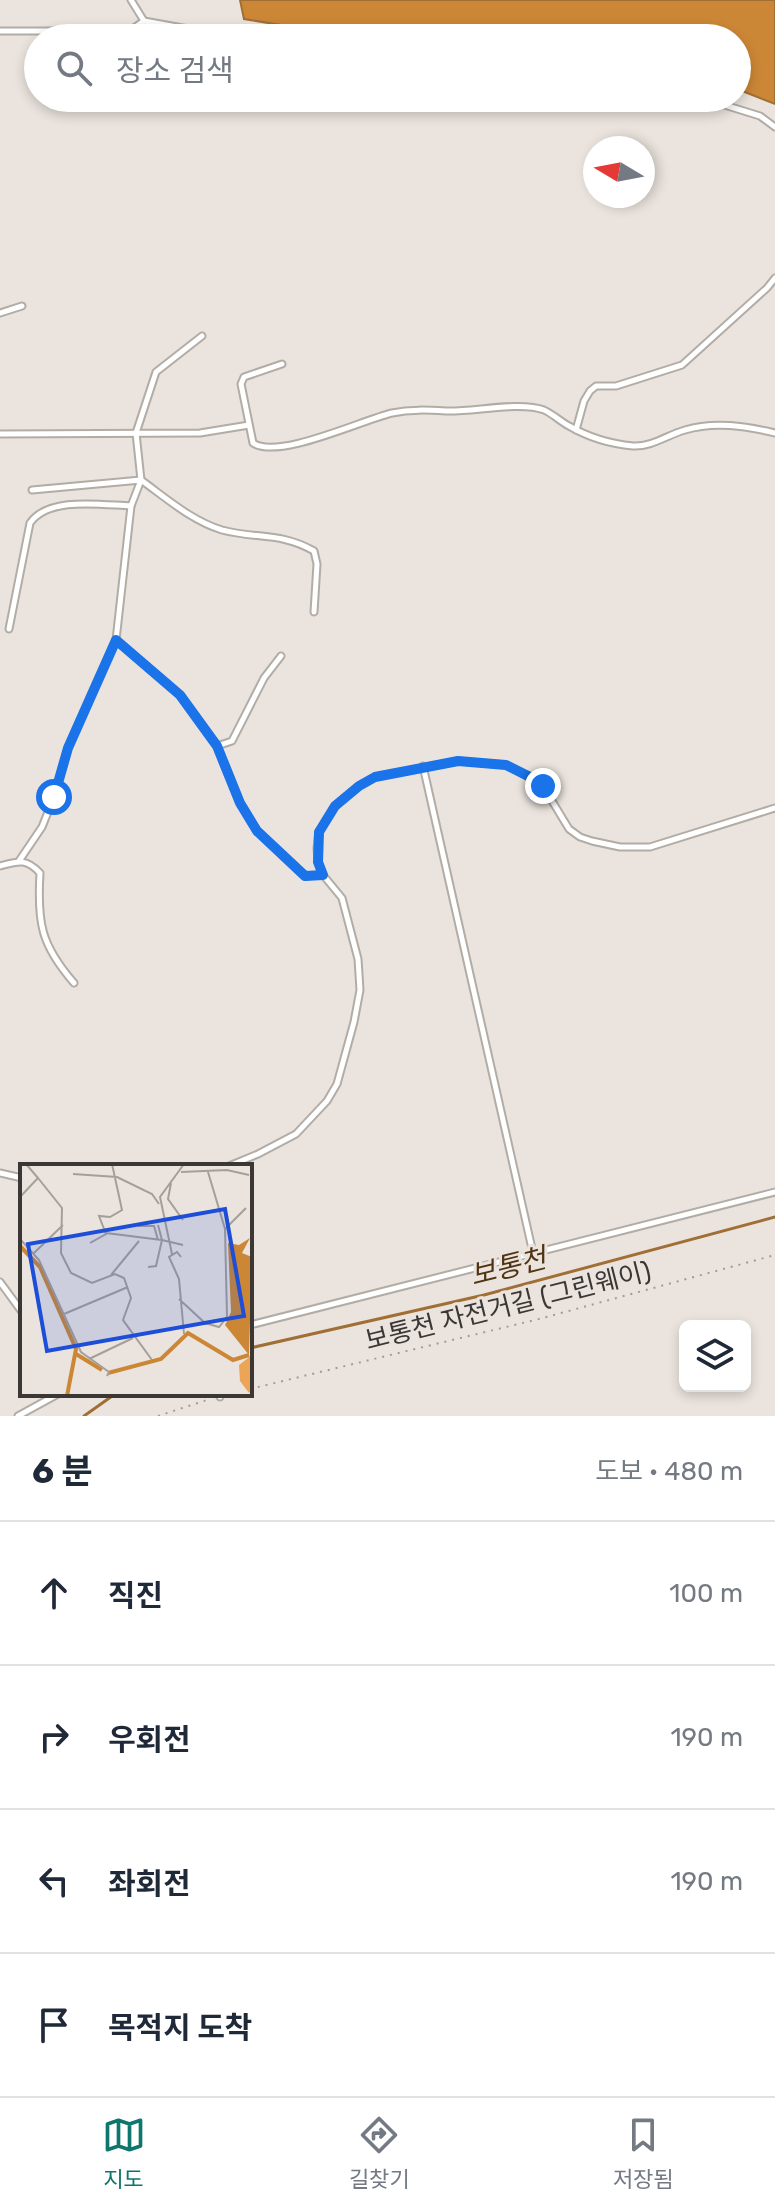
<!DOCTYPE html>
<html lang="ko">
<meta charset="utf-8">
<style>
:root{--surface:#fff;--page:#f6f6f7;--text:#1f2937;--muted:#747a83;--line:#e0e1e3;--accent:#0f766e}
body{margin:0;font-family:Rubik,"Noto Sans KR",sans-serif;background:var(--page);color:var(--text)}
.controls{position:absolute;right:24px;bottom:24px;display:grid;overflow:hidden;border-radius:12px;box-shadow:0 4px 12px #0003}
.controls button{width:72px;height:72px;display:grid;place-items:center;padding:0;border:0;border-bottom:2px solid var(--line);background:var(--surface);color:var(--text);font:40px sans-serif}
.compass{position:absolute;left:583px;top:136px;width:72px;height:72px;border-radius:50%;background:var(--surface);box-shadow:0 4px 12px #0003;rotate:280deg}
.stop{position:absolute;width:24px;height:24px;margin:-18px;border:6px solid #1a73e8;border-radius:50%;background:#fff}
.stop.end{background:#1a73e8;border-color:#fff;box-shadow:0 2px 8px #0008}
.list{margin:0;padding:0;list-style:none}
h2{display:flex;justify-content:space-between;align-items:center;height:104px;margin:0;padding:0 32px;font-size:34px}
h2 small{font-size:26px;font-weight:400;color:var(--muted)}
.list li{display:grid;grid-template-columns:52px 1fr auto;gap:24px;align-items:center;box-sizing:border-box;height:144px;padding:0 32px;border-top:2px solid var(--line)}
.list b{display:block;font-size:30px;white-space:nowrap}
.list em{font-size:26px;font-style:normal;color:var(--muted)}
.icon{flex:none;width:44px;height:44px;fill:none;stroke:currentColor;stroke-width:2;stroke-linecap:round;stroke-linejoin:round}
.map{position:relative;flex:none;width:775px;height:1416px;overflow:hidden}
.search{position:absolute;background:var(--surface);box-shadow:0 4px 12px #0003;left:24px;right:24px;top:24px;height:88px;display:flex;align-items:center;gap:20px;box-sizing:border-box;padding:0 28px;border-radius:44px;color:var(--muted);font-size:30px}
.sheet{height:680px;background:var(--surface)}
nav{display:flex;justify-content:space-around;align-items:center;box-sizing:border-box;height:112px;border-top:2px solid var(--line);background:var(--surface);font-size:22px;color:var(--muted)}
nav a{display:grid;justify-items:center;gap:4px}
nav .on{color:var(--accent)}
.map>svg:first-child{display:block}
</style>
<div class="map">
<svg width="775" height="1416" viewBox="0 0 775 1416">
<rect width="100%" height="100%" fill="#ebe4de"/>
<!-- water -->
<polygon fill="#cc8736" stroke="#a06f36" stroke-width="2" points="240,0 775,0 775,104 737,89 737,38 360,38 244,19"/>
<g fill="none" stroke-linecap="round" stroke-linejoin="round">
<!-- stream -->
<g stroke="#a06f36" stroke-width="3">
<polyline points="250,1348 484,1295 775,1217"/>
<polyline points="84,1416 115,1394"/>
</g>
<defs>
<g id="service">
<polyline points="131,0 144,21"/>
<polyline points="0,31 117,31 131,30 144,21 238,38"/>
<polyline points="702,98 760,116 775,127"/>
<polyline points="0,313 22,306"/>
<path d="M 202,336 L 156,372 L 136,433 L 141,480 C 166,498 192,521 222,530 C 256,539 281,532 314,551 L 317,564 L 314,612"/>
<path d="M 282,364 L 244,377 L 241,384 L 253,443 C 278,460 362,420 392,413 C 411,409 428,410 447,411 C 473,412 520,401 544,410 C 553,414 561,422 569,426 C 588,437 611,444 633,446 C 652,447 667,435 685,430 C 714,421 746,426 775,433"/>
<polyline points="576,430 584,401 590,391 596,386 616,386 682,365 767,288 775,278"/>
<polyline points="0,434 200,433 249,425"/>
<path d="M 9,629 L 30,523 C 49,496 102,505 131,506"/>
<polyline points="116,640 180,695 217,746 240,803 257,831 305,876 323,875"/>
<polyline points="217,746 232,741 264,678 281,656"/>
<polyline points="423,766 533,1253"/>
<polyline points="19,861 42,827 54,797 68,748 116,640 131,506 141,480 32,490"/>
<path d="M 0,866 C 19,861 26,858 40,873 C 37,923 41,945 74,983"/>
<polyline points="229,1166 258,1154 296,1134 327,1101 337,1084 354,1022 360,990 358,959 342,898 323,875 318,862 317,848 319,832 335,806 359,786 375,777 458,761 506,765 536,780 543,786 569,829 580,837 592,841 620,847 650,847 775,808"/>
<polyline points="0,1173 22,1178"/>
<polyline points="0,1282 22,1312"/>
<polyline points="250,1325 775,1192"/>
<polyline points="219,1394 220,1397"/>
<polyline points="18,1416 58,1394"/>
</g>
</defs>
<!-- service casing -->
<use href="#service" stroke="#b2aca6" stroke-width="9"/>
<!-- path -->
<g stroke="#a19b97" stroke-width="2" stroke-dasharray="2 6" stroke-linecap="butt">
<polyline points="250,1389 539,1319 775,1255"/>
<polyline points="158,1416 210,1399"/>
</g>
<!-- service -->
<use href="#service" stroke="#fff" stroke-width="5"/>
</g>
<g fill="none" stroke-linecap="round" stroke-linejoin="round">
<!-- route -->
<polyline stroke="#1a73e8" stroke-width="10" points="54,797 68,748 116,640 180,695 217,746 240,803 257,831 305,876 323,875 318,862 319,832 335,806 359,786 375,777 458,761 506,765 536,780 543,786"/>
</g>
<g text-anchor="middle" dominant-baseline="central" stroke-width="6" stroke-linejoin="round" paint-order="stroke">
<!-- street labels -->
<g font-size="26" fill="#3a3735" stroke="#ebe4de">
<text transform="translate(508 1306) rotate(-14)">보통천 자전거길 (그린웨이)</text>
</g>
<!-- water labels -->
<g font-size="28" font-style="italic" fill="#513413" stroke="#ebe4de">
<text transform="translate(508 1267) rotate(-14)">보통천</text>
</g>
</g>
<!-- overview -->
<g transform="translate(20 1164)">
<rect width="232" height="232" fill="#ebe4de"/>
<path d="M 232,191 L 232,225 L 229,229 L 220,217 L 219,201 Z" fill="#eca557"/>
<path d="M 230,74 L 222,89 L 232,93 L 229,191 L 205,161 L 211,148 L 208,79 L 219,81 Z" fill="#cc8736"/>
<path fill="none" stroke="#cc8736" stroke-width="4" d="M 0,82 L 20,103 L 56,185 L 47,232M 56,190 L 82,206M 88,209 L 141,195 L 168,169 L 213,196 L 229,191"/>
<path fill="none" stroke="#a49f9a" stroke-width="2" d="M 161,8 L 207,6 L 229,11M 53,10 L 97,13 L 132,30 L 139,40M 18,14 L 42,44 L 41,89 L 51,109 L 72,119 L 95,110 L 104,114 L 111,134 L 103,156 L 132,196M 151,19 L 148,35 L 163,56M 0,33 L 18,14 L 6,0M 118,62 L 134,62 L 138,76M 205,65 L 226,44M 86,69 L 142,76 L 138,61M 0,75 L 19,96 L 61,188 L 89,208 L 87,212M 70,79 L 86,70 L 79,52 L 90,53 L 102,46 L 92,0M 14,89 L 43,61M 152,90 L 140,33 L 164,0M 161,93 L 157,88 L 149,93 L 159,115 L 164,170M 128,103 L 136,102 L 142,76 L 163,81M 91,111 L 119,77M 159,135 L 185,159 L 199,163 L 207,153 L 205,65 L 188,8M 44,150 L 108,123M 69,195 L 113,174"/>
<path fill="#1d4ed8" fill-opacity="0.15" stroke="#1d4ed8" stroke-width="4" d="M 205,45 L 224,152 L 27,187 L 8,80 Z"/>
<rect width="232" height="232" fill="none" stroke="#3a3735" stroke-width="4"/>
</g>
</svg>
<div class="controls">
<button><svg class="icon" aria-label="layers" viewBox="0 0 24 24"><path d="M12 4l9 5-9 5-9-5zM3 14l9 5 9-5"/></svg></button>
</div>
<svg class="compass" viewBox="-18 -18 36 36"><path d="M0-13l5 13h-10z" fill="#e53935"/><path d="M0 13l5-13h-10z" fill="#747a83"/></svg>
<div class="stop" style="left:54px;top:797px"></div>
<div class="stop end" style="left:543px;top:786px"></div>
<div class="search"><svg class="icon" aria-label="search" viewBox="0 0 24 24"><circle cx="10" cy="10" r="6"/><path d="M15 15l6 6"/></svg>장소 검색</div>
</div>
<section class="sheet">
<h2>6 분<small>도보 · 480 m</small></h2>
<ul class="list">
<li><svg class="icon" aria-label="ahead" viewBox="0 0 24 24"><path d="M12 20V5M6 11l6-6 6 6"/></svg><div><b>직진</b></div><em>100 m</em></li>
<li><svg class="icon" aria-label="right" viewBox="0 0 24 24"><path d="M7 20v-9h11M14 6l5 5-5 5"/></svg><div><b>우회전</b></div><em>190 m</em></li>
<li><svg class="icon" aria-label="left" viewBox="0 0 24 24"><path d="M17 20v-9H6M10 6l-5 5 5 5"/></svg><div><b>좌회전</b></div><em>190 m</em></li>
<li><svg class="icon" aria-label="arrive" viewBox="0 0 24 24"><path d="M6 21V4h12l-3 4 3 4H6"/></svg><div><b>목적지 도착</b></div></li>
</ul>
</section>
<nav>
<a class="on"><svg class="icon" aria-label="map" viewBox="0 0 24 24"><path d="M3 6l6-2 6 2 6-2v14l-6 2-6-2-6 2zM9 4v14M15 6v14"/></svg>지도</a>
<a><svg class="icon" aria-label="directions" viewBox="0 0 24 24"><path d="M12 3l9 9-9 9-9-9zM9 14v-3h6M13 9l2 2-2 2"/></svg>길찾기</a>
<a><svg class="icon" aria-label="saved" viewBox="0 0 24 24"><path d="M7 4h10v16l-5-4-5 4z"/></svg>저장됨</a>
</nav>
